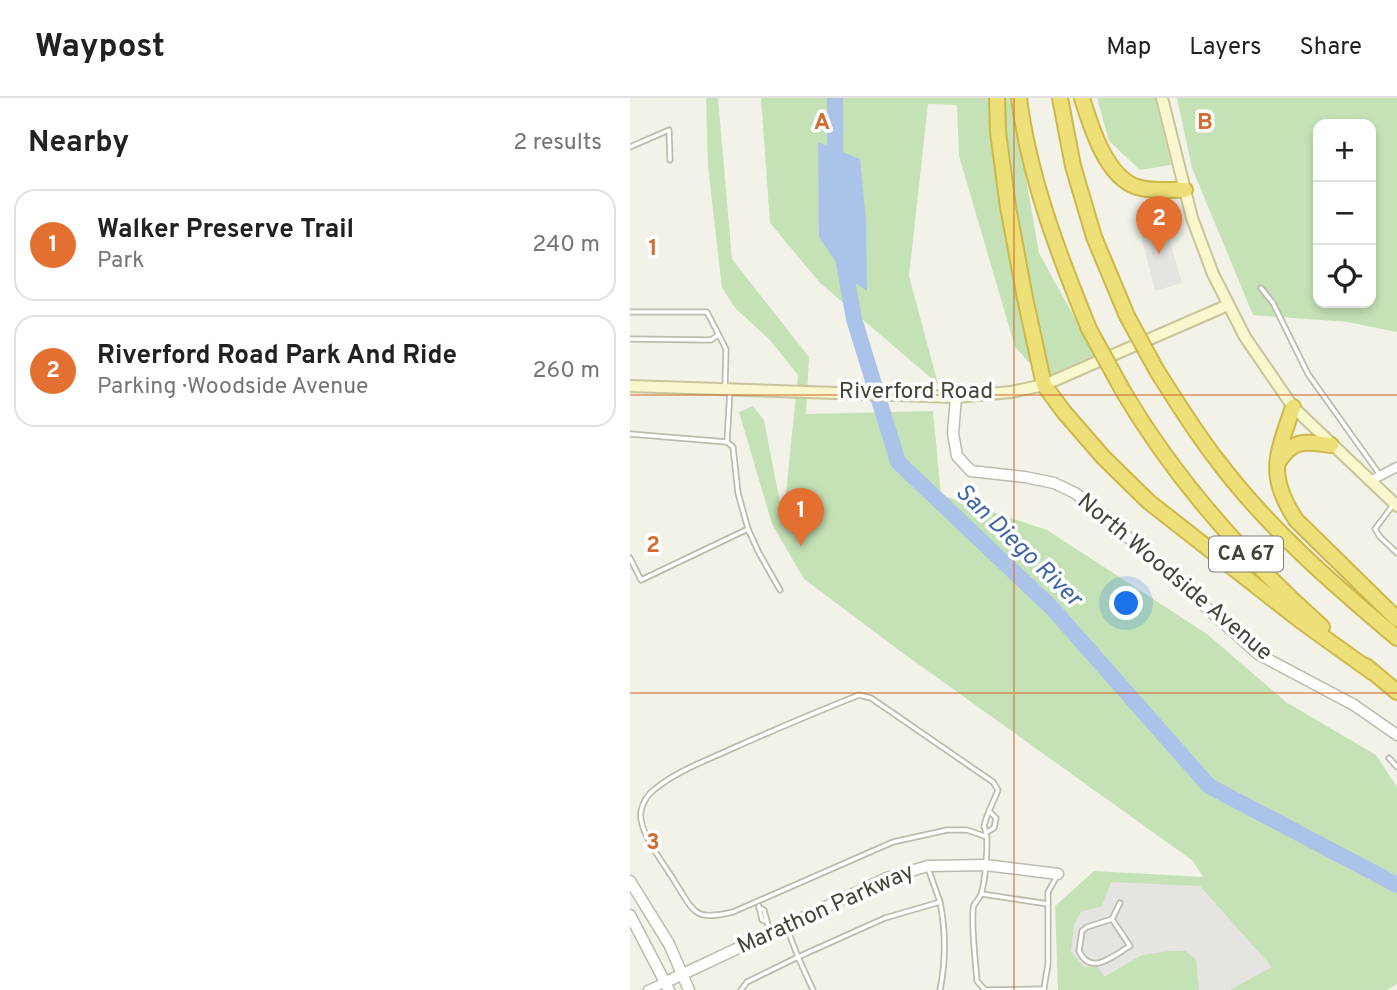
<!DOCTYPE html>
<meta charset="utf-8">
<style>
:root{--surface:#fff;--page:#f6f6f6;--text:#202124;--muted:#757577;--line:#e0e0e0;--accent:#e37030}
body{margin:0;font-family:Overpass,sans-serif;background:var(--page);color:var(--text)}
.controls{position:absolute;right:21px;top:21px;display:grid;overflow:hidden;border-radius:14px;box-shadow:0 4px 10px #0003}
.controls button{width:63px;height:63px;display:grid;place-items:center;padding:0;border:0;border-bottom:2px solid var(--line);background:var(--surface);color:var(--text);font:35px sans-serif}
.you{position:absolute;left:497px;top:506px;width:24px;height:24px;margin:-18px;border:5px solid #fff;border-radius:50%;background:#1a73e8;box-shadow:0 0 0 10px #1a73e833}
.badge{display:grid;place-items:center;width:46px;height:46px;border-radius:50%;background:var(--accent);color:#fff;font-size:23px;font-weight:700}
.pin{position:absolute;translate:-50% -58px;filter:drop-shadow(0 2px 4px #0008)}
.pin::after{content:'';position:absolute;top:37px;width:24px;height:21px;background:inherit;clip-path:polygon(0 0,100% 0,50% 100%)}
.list{margin:0;padding:0;list-style:none}
h2{display:flex;justify-content:space-between;align-items:center;height:91px;margin:0;padding:0 28px;font-size:30px}
h2 small{font-size:23px;font-weight:400;color:var(--muted)}
.list li{display:grid;grid-template-columns:46px 1fr auto;gap:21px;align-items:center;box-sizing:border-box;height:112px;margin:0 14px 14px;padding:0 14px;border:2px solid var(--line);border-radius:21px}
.list b{display:block;font-size:26px;white-space:nowrap}
.list p{margin:0;font-size:23px;white-space:nowrap;color:var(--muted)}
.list em{font-size:23px;font-style:normal;color:var(--muted)}
.icon{flex:none;width:38px;height:38px;fill:none;stroke:currentColor;stroke-width:2;stroke-linecap:round;stroke-linejoin:round}
.map{position:relative;flex:none;width:767px;height:892px;overflow:hidden}
header{display:flex;align-items:center;gap:42px;box-sizing:border-box;height:98px;padding:0 35px;background:var(--surface);border-bottom:2px solid var(--line)}
header strong{font-size:33px}
nav{display:flex;gap:38px;margin-inline-start:auto;font-size:24px}
main{display:flex}
aside{flex:1;background:var(--surface)}
.map>svg:first-child{display:block}
</style>
<header>
<strong>Waypost</strong>
<nav><a>Map</a><a>Layers</a><a>Share</a></nav>
</header>
<main>
<aside>
<h2>Nearby<small>2 results</small></h2>
<ul class="list">
<li><span class="badge">1</span><div><b>Walker Preserve Trail</b><p>Park</p></div><em>240 m</em></li>
<li><span class="badge">2</span><div><b>Riverford Road Park And Ride</b><p>Parking · Woodside Avenue</p></div><em>260 m</em></li>
</ul>
</aside>
<div class="map">
<svg width="767" height="892" viewBox="0 0 767 892">
<rect width="100%" height="100%" fill="#f3f2e9"/>
<!-- green -->
<g fill="#c5e2b6" fill-rule="evenodd">
<polygon points="76,0 88,0 102,161 179,259 176,316 303,313 311,397 417,432 577,536 656,604 746,657 767,689 767,886 757,892 428,892 425,808 464,773 573,779 563,763 270,553 174,481 142,426 109,314 123,308 134,322 150,405 155,404 168,277 139,241 106,211 92,190 78,69"/>
<polygon points="131,0 382,0 409,155 465,257 413,280 385,249 329,58 327,7 298,6 279,178 308,286 190,185 140,125"/>
<polygon points="467,0 525,0 541,67 510,72 479,43"/>
<path d="M 547,0 L 767,0 L 767,234 L 718,224 L 623,217 L 562,70 ZM 688,26 L 741,26 L 741,205 L 688,205 Z"/>
</g>
<!-- parking -->
<g fill="#e5e4e0">
<polygon points="533,119 552,185 525,193 508,126"/>
<polygon points="481,784 570,788 642,869 600,892 569,892 566,861 555,853 540,853 512,857 474,879 468,869 454,869 441,854 444,826 451,814 472,808"/>
</g>
<!-- water -->
<polygon fill="#acc3e9" points="188,44 230,61 236,122 237,193 216,179 189,139"/>
<g fill="none" stroke-linecap="round" stroke-linejoin="round">
<!-- river -->
<g stroke="#acc3e9" stroke-width="16">
<polyline points="205,71 205,0"/>
<polyline points="213,159 224,221 268,364 422,510 579,688 767,787"/>
</g>
<defs>
<g id="service">
<polyline points="0,49 39,32 40,62"/>
<polyline points="631,190 643,205 678,276 750,377"/>
<polyline points="0,214 77,214 96,251 95,288"/>
<polyline points="0,241 81,242 88,237"/>
<polyline points="0,336 97,344 100,292"/>
<polyline points="763,407 745,431 750,439 767,455"/>
<polyline points="118,431 129,455 150,492"/>
<polyline points="0,460 11,482 118,431 108,395 103,349 97,344"/>
<polyline points="759,660 767,669"/>
<polyline points="357,734 364,730 366,720 360,714"/>
<path d="M 357,739 L 337,732 L 317,732 L 263,744 L 103,814 C 65,823 65,816 45,784 C 35,767 7,733 11,713 C 13,704 18,696 25,691 C 47,673 75,663 101,651 C 144,632 186,614 229,597 L 241,600 L 363,684 L 368,692 C 364,703 355,719 354,729 C 360,738 355,781 352,793 C 351,799 347,802 344,807 C 340,818 346,869 347,883 L 355,892 L 414,891"/>
<polyline points="352,796 418,806"/>
<polyline points="129,808 132,822 135,823"/>
<polyline points="129,810 134,812 140,835"/>
<path d="M 482,821 L 500,848 C 484,857 461,879 449,853 L 452,833 L 457,829 L 482,821 L 490,805"/>
<polyline points="157,830 168,859 255,820 310,804 298,770"/>
<polyline points="414,890 418,866 418,794 427,778"/>
<polyline points="111,892 117,884 168,859 183,892"/>
<path d="M 310,892 C 316,862 316,834 310,804"/>
</g>
<g id="minor">
<polyline points="740,383 767,369"/>
<polyline points="18,892 36,884"/>
</g>
<g id="tertiary">
<polyline points="326,299 323,335 327,358 341,373 395,379 424,385 445,395 472,416 628,556 724,607 767,637"/>
<polyline points="0,783 39,846 59,892"/>
<polyline points="0,817 39,892"/>
<polyline points="36,884 257,780 298,768 355,767 428,776"/>
</g>
<g id="secondary">
<polyline points="532,0 562,120 583,176 615,239 663,309 767,408"/>
<polyline points="0,288 326,299 381,294 414,287 598,207"/>
</g>
<g id="motorway">
<polyline points="367,0 368,34 378,109 395,200 414,287 434,314 473,359 519,404 671,523 742,574"/>
<path d="M 389,0 C 399,80 429,157 459,231"/>
<polyline points="430,0 443,68 464,139 497,218"/>
<path d="M 452,0 C 461,29 476,79 507,89 C 521,94 540,91 555,92"/>
<path d="M 527,273 C 546,303 565,334 587,362 C 638,430 703,486 767,540"/>
<path d="M 493,293 C 546,383 614,459 692,529"/>
<path d="M 663,309 C 647,357 636,376 666,422 L 767,521"/>
<path d="M 649,363 C 664,340 676,344 701,347"/>
<polyline points="736,568 767,594"/>
</g>
</defs>
<!-- service casing -->
<use href="#service" stroke="#bdbbad" stroke-width="7"/>
<!-- minor casing -->
<use href="#minor" stroke="#bdbbad" stroke-width="11"/>
<!-- tertiary casing -->
<use href="#tertiary" stroke="#bdbbad" stroke-width="13"/>
<!-- secondary casing -->
<use href="#secondary" stroke="#c7c599" stroke-width="14"/>
<!-- motorway casing -->
<use href="#motorway" stroke="#cdb849" stroke-width="18"/>
<!-- service -->
<use href="#service" stroke="#fff" stroke-width="3.5"/>
<!-- minor -->
<use href="#minor" stroke="#fff" stroke-width="8"/>
<!-- tertiary -->
<use href="#tertiary" stroke="#fff" stroke-width="10"/>
<!-- secondary -->
<use href="#secondary" stroke="#f9f7cd" stroke-width="10"/>
<!-- motorway -->
<use href="#motorway" stroke="#eee078" stroke-width="14"/>
<defs>
<g id="motorway-bridge">
<polyline points="497,218 527,273"/>
<polyline points="459,231 493,293"/>
</g>
</defs>
<!-- motorway-bridge casing -->
<use href="#motorway-bridge" stroke="#cdb849" stroke-width="18" stroke-linecap="butt"/>
<!-- motorway-bridge -->
<use href="#motorway-bridge" stroke="#eee078" stroke-width="14"/>
</g>
<!-- grid -->
<path fill="none" stroke="#d36c31" stroke-width="2" stroke-opacity="0.55" d="M 384,0 L 384,892M 0,297 L 767,297M 0,595 L 767,595"/>
<g text-anchor="middle" dominant-baseline="central" stroke-width="7" stroke-linejoin="round" paint-order="stroke">
<!-- shield labels -->
<rect fill="#fff" stroke="#7e7b74" stroke-width="2" x="579" y="438.5" width="74" height="35" rx="5"/>
<g font-size="21" font-weight="bold" fill="#464338">
<text x="616" y="456">CA 67</text>
</g>
<!-- street labels -->
<g font-size="23" fill="#464338" stroke="#fff">
<text x="286" y="294">Riverford Road</text>
<text transform="translate(544 480) rotate(40)">North Woodside Avenue</text>
<text transform="translate(196 812) rotate(-24)">Marathon Parkway</text>
</g>
<!-- water labels -->
<g font-size="24" font-style="italic" fill="#3d64a6" stroke="#fff">
<text transform="translate(388 448) rotate(44)">San Diego River</text>
</g>
</g>
<g font-size="23" text-anchor="middle" font-weight="bold" fill="#d36c31" stroke="#fff" stroke-width="7" stroke-linejoin="round" paint-order="stroke">
<text x="192" y="31">A</text>
<text x="575" y="31">B</text>
<text x="23" y="157">1</text>
<text x="23" y="454">2</text>
<text x="23" y="751">3</text>
</g>
</svg>
<div class="controls">
<button>+</button>
<button>−</button>
<button><svg class="icon" aria-label="locate" viewBox="0 0 24 24"><circle cx="12" cy="12" r="6"/><path d="M12 2v4M12 18v4M2 12h4M18 12h4"/></svg></button>
</div>
<div class="you"></div>
<div class="pin badge" style="left:171px;top:448px">1</div>
<div class="pin badge" style="left:529px;top:156px">2</div>
</div>
</main>
